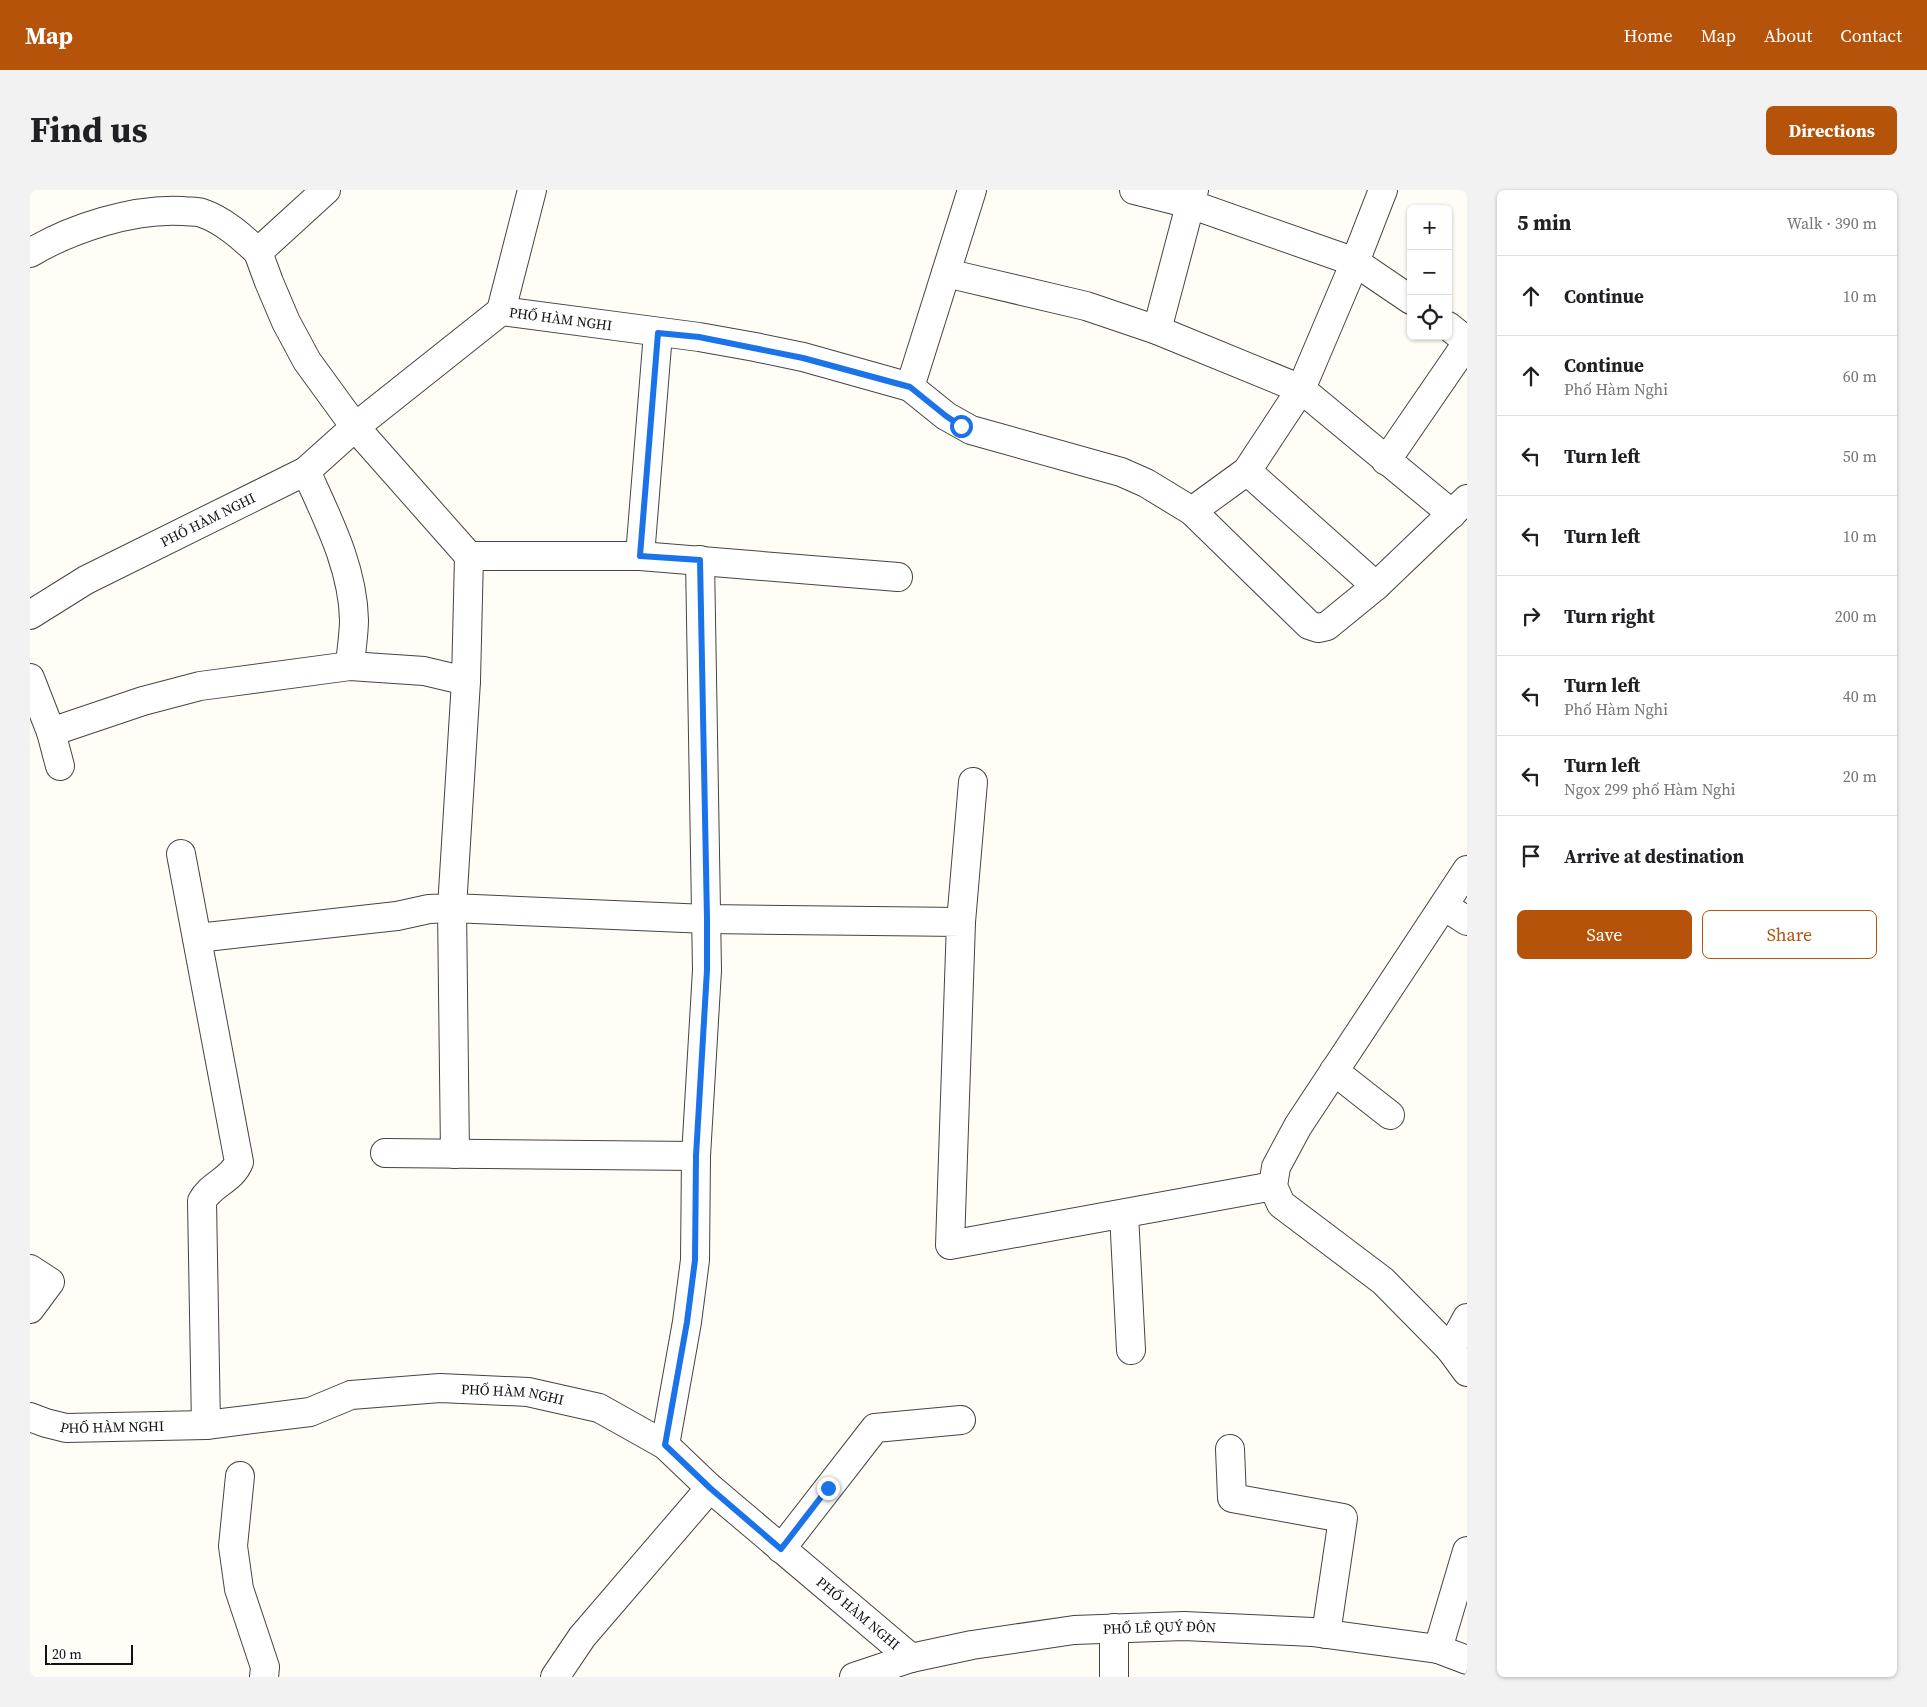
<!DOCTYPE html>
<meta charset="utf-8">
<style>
:root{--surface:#fff;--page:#f2f2f2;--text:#202124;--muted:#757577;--line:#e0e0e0;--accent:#b45309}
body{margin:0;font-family:"Source Serif 4",serif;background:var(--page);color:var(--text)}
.controls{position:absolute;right:15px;top:15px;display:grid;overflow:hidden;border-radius:8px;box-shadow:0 1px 4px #0004}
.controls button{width:45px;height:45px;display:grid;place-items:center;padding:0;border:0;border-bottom:1px solid var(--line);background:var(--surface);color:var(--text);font:25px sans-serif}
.scale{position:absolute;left:15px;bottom:12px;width:88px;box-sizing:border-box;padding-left:5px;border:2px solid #111;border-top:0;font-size:14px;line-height:18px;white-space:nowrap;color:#111;-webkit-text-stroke:4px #fff;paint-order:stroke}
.stop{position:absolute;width:15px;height:15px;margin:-11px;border:4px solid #1a73e8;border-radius:50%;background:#fff}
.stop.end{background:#1a73e8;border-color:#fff;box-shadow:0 1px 5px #0008}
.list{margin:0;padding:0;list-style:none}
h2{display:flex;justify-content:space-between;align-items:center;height:65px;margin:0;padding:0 20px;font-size:21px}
h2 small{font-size:16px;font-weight:400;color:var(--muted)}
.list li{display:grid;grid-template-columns:32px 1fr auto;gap:15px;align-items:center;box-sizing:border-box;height:80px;padding:0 20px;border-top:1px solid var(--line)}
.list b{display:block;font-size:19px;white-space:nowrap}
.list p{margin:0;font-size:16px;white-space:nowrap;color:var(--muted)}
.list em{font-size:16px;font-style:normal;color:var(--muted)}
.actions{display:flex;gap:10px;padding:15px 20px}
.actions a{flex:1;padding:11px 0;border:1px solid var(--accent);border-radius:8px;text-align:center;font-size:18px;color:var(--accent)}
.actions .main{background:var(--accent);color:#fff}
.icon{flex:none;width:28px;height:28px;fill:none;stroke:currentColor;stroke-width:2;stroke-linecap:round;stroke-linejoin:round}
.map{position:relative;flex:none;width:1437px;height:1487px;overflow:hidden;border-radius:8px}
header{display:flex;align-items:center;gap:30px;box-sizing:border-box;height:70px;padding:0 25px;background:var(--accent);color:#fff}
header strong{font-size:24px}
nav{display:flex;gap:28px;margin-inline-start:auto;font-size:18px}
.intro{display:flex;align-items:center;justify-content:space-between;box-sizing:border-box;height:120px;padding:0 30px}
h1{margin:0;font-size:35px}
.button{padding:12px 22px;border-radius:8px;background:var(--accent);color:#fff;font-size:18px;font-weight:700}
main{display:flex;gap:30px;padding:0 30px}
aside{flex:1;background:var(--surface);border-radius:8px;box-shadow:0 1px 4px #0004}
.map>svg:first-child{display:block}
</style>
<header>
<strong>Map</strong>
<nav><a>Home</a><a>Map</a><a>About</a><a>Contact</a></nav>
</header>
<div class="intro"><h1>Find us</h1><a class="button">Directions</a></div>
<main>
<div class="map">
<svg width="1437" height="1487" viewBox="0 0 1437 1487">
<rect width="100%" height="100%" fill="#fffdf5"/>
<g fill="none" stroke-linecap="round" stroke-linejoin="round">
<defs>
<g id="minor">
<polyline points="1104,0 1160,14 1325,72 1381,110"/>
<path d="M 0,63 C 42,38 104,18 153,21 C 159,22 166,21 172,23 C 193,30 212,47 228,62 L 296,0"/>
<polyline points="916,83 1056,116 1127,140 1271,199 1422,324"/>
<polyline points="471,121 502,0"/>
<polyline points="1418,136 1437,151"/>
<polyline points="1127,140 1164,0"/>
<polyline points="880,197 942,0"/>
<polyline points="1356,271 1437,153"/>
<path d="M 276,281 C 297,328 323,377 324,430 C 324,445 321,461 320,476"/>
<polyline points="1217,281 1346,396"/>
<polyline points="1162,321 1217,281 1271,199 1325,72 1353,0"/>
<polyline points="439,366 610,366 868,387"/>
<polyline points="610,366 628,143"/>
<path id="s1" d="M 0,425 L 56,390 L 276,281 L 325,237 L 471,121 L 669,147 L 725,157 L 773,167 L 880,197 L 916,226 L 941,240 L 1091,282 L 1116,293 L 1162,321 L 1279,435 L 1288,438 L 1297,436 L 1346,396 L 1437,309"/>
<polyline points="0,488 21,542 30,576"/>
<polyline points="21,542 113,511 170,496 320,476 394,481 436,491"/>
<path d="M 151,664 L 209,972 C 202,990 181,994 172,1011 L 176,1235"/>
<polyline points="1437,680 1268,936 1246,977 1243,996 1251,1014 1353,1091 1420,1159 1437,1182"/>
<polyline points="1414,716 1437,731"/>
<polyline points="931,732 943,592"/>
<polyline points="167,748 367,726 399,719 422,718 436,491 439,366 325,237 277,171 256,132 239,92 228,62"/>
<polyline points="1304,881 1360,925"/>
<polyline points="355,963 666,966"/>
<polyline points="425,964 422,718 677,729 931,732 920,1055 1243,996"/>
<polyline points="1094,1024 1101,1160"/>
<polyline points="0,1079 20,1092 0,1119"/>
<polyline points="1420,1159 1437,1128"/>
<path id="s2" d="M 0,1227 L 16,1233 L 36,1238 L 176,1235 L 280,1222 L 321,1205 L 410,1198 L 498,1202 L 569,1218 L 635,1255 L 680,1298 L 881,1468"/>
<polyline points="635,1255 657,1132 665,1070 666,966 677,780 670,370"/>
<polyline points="1200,1259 1202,1308 1313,1328 1296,1444"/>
<polyline points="210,1286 203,1356 209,1399 235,1477 234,1487"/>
<polyline points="751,1359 845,1238 931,1230"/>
<polyline points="1408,1459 1437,1361"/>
<polyline points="525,1487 552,1447 680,1298"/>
<path id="s3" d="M 824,1487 L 881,1468 L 942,1455 L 1044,1440 L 1154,1436 L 1282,1442 L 1408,1459 L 1437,1470"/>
<polyline points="1084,1487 1084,1438"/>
</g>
</defs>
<!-- minor casing -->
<use href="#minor" stroke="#444" stroke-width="30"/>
<!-- minor -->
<use href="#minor" stroke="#fff" stroke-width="28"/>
</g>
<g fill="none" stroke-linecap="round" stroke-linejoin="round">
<!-- route -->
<polyline stroke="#1a73e8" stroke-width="6" points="798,1298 751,1359 680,1298 635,1255 657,1132 665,1070 666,966 677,780 677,729 670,370 610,366 628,143 669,147 773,168 880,197 916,226 931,236"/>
</g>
<g text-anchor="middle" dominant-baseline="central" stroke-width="5" stroke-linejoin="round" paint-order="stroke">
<!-- street labels -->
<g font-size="14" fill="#111" stroke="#fff">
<text stroke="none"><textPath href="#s1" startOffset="624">PHỐ HÀM NGHI</textPath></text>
<text stroke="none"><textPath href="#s1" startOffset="202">PHỐ HÀM NGHI</textPath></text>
<text stroke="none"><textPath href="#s2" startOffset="489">PHỐ HÀM NGHI</textPath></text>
<text stroke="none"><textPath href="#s2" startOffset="84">PHỐ HÀM NGHI</textPath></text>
<text stroke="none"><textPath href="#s2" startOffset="909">PHỐ HÀM NGHI</textPath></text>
<text stroke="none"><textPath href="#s3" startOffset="311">PHỐ LÊ QUÝ ĐÔN</textPath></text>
</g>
</g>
</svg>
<div class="controls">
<button>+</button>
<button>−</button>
<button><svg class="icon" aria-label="locate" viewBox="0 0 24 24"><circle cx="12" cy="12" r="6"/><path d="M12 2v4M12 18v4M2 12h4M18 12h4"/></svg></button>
</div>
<div class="scale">20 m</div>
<div class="stop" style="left:931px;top:236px"></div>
<div class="stop end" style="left:798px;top:1298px"></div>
</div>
<aside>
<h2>5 min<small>Walk · 390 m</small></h2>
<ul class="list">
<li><svg class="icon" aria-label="ahead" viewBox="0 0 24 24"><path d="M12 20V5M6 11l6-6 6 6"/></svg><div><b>Continue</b></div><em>10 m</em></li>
<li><svg class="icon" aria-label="ahead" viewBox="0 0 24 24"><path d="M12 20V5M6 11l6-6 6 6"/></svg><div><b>Continue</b><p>Phố Hàm Nghi</p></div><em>60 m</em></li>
<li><svg class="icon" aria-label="left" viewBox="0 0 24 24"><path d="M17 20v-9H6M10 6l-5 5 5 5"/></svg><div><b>Turn left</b></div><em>50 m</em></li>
<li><svg class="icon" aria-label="left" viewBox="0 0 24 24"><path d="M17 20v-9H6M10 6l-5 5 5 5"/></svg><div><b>Turn left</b></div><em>10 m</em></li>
<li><svg class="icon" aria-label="right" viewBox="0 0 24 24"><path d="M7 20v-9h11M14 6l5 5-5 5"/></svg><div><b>Turn right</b></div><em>200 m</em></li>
<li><svg class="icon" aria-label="left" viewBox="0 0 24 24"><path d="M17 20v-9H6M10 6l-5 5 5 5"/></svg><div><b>Turn left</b><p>Phố Hàm Nghi</p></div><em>40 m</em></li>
<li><svg class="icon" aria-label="left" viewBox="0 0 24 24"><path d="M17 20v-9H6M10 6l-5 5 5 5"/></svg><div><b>Turn left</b><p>Ngox 299 phố Hàm Nghi</p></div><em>20 m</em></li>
<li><svg class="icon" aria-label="arrive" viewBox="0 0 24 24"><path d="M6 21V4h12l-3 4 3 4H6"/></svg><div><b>Arrive at destination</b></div></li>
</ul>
<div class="actions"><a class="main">Save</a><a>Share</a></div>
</aside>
</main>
